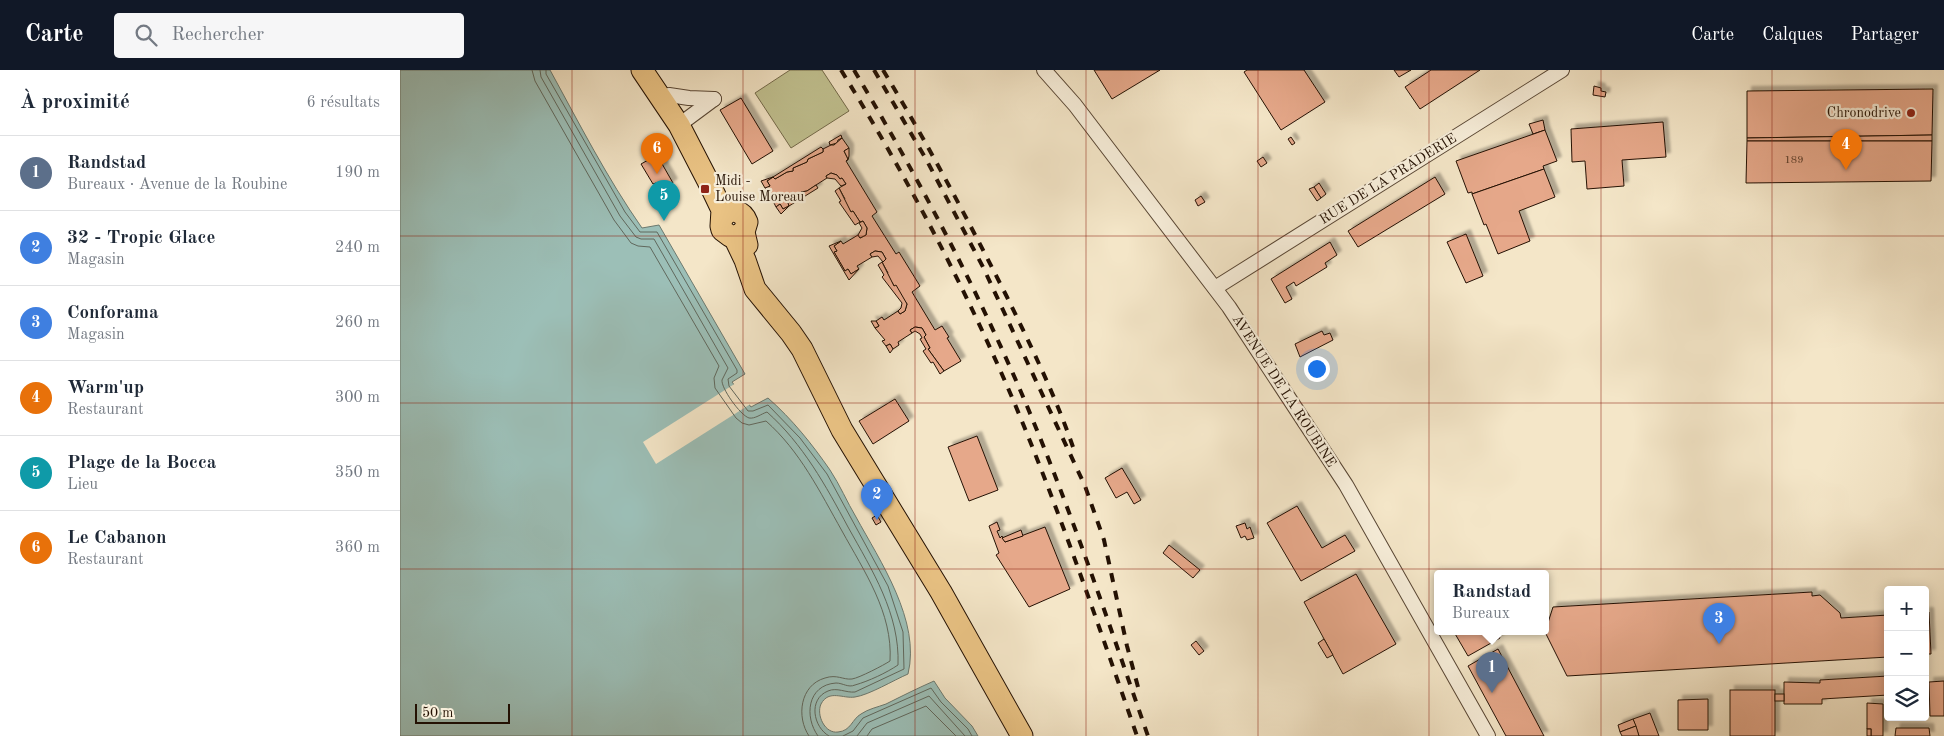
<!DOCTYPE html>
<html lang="fr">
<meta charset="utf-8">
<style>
:root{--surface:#fff;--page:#f6f6f7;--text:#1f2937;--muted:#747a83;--line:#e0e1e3;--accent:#111827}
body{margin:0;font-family:"Old Standard TT",serif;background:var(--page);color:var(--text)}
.controls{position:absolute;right:15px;bottom:15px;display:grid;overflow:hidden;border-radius:5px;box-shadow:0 2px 12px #0003}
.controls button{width:45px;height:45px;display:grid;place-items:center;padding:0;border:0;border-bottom:1px solid var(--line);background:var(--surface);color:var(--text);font:25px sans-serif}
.scale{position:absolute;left:15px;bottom:12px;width:95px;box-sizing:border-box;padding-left:5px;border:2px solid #241103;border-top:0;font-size:14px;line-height:18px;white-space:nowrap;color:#241103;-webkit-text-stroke:4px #f8efdb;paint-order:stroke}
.you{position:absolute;left:916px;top:298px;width:18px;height:18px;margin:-12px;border:4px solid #fff;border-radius:50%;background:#1a73e8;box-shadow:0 0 0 8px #1a73e833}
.badge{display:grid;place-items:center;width:32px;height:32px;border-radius:50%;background:var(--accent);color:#fff;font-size:16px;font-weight:700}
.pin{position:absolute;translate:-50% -41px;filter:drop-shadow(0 1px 2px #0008)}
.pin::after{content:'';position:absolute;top:26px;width:18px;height:15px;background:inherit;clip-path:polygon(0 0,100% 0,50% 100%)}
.popup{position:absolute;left:1034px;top:500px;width:115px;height:65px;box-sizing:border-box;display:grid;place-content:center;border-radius:5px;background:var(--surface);filter:drop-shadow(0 1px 4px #0005);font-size:16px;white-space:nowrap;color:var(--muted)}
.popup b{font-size:19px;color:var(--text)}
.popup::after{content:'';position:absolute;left:50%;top:100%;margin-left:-10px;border:10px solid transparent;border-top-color:var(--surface)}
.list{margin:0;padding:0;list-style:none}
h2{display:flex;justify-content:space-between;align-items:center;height:65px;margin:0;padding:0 20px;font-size:21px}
h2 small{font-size:16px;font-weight:400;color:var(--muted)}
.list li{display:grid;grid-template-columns:32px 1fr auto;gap:15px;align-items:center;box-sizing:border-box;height:75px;padding:0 20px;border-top:1px solid var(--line)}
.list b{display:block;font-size:19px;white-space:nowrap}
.list p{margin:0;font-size:16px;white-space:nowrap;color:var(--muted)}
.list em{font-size:16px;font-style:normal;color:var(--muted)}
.icon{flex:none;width:28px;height:28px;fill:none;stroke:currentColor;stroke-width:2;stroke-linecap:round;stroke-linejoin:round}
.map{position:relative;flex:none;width:1544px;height:666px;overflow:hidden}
header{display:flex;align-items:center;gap:30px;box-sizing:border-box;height:70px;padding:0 25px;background:var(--accent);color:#fff}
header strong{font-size:24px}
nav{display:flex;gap:28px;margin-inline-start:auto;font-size:18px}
.search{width:350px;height:45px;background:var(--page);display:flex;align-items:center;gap:12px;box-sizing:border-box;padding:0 18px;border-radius:5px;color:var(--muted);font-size:19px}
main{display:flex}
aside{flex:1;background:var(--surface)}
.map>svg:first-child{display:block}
</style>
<header>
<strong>Carte</strong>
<div class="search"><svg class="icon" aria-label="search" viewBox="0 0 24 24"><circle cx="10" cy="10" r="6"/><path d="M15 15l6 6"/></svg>Rechercher</div>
<nav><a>Carte</a><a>Calques</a><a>Partager</a></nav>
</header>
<main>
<aside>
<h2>À proximité<small>6 résultats</small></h2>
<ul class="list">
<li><span class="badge" style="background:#5c6f8a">1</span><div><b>Randstad</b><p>Bureaux · Avenue de la Roubine</p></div><em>190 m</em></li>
<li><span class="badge" style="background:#3f7fe0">2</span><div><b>32 - Tropic Glace</b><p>Magasin</p></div><em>240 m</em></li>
<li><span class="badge" style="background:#3f7fe0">3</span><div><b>Conforama</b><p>Magasin</p></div><em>260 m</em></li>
<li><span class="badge" style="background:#e8710a">4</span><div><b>Warm'up</b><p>Restaurant</p></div><em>300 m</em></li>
<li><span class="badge" style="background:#0f9aa8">5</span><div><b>Plage de la Bocca</b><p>Lieu</p></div><em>350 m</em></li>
<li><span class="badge" style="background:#e8710a">6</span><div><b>Le Cabanon</b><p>Restaurant</p></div><em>360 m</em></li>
</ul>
</aside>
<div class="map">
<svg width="1544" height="666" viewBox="0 0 1544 666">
<defs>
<filter id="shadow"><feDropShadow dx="4.5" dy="-4.5" stdDeviation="1" flood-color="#0004"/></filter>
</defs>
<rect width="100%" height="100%" fill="#f4e6c8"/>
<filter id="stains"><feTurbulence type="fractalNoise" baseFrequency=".004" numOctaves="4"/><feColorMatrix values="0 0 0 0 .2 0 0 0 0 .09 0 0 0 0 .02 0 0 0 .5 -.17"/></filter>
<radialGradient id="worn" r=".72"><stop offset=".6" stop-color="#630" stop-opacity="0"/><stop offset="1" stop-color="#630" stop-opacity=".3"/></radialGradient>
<!-- green -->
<polygon fill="#c2c392" stroke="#736a4a" points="390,0 422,0 449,41 391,78 355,23"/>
<!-- water -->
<path fill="#9cbfb7" stroke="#6c796f" d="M 0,0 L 150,0 C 179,53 207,108 242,158 L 259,155 L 345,304 L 332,312 L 351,337 L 368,328 C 392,349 412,374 430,400 C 440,415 447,432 456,447 C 480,491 521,551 508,604 C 494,610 469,625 455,627 C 443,629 429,619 421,634 C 416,645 425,664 438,662 C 451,661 452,649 461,644 C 468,639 478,637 486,634 C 502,626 518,618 534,611 L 545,628 L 572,656 L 578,666 L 0,666 Z"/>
<!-- pier -->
<polygon fill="#f4e6c8" points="336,313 352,333 256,394 243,372"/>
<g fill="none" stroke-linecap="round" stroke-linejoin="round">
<!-- shore -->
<g stroke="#60685d" stroke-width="1">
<path d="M 132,0 L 135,11 L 214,150 L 231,173 L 238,176 L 250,177 L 319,296 L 314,308 L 315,318 L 336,348 L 342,353 L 349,355 L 366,351 C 400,381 420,422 442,461 C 464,501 493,543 490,591 C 484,595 459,608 452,609 C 443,610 437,604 425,608 C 400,615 396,647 409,666"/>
<path d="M 140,0 L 141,7 L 220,146 L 236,167 L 241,169 L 254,169 L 328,298 L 322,310 C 321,318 340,345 349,348 C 355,349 361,344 367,342 C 403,374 426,416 448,457 C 472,500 500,544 498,595 C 486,603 469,611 455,615 C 448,618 443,613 436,613 C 407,615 404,647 418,666"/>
<path d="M 146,0 L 146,4 L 225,142 L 240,162 L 257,162 L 337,300 L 337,303 L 328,309 L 329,316 L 348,341 L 353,341 L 368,335 L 400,368 L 427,404 L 488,516 L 503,562 L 504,599 L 455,622 C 446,623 437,617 428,621 C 408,629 413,657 429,666"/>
<polyline points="443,666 453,661 463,648 531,618 541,632 568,659 572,666"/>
<polyline points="457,666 467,653 529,626 565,666"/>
<polyline points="467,666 472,659 526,636 556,666"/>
</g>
</g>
<!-- building -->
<g fill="#e6a88a" stroke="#241103" filter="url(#shadow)">
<polygon points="694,0 760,0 712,29"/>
<polygon points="847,0 904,0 925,32 881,60 844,2"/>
<polygon points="994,0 1011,0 999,7"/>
<polygon points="1031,0 1080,0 1020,39 1005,17"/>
<polygon points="1194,16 1201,18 1201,21 1206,22 1205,27 1193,25"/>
<polygon points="1533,19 1532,65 1347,68 1347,21"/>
<polygon points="341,28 373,81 352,94 320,40"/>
<polygon points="1143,50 1145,60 1133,64 1129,54"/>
<polygon points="1263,52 1266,87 1222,90 1224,116 1187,119 1185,91 1172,92 1171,59"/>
<polygon points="1145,60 1157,91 1143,96 1144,99 1072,124 1072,122 1068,123 1056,91"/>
<polygon points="441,65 442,68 438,70 437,73 430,75 429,72"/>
<polygon points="1532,65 1532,71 1347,71 1347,68"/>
<polygon points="891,67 895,73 892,75 888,69"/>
<polygon points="442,68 449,78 444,81 448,89 446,91 477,142 472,146 496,184 499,182 520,216 512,222 535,260 542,256 549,267 547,268 561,291 544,301 528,279 530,278 524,267 526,265 522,258 515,257 510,260 512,263 498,272 499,275 493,279 490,274 486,276 482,271 485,270 475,258 479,256 476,251 482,247 484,250 498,241 500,244 505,241 507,234 486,204 488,203 482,192 486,189 482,182 475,181 470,184 472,187 457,196 459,199 451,204 448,199 445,201 434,182 437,181 434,176 441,171 443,174 458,165 460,168 466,165 467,158 463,151 460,152 453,141 451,142 443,130 445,129 439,118 446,114 442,108 440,109 437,105 431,103 426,106 427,108 416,115 407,121 401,122 400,125 388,133 389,136 383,139 380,134 376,137 373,131 375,130 365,118 370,116 367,111 373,107 375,109 387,102 393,101 393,98 407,92 408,89 423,82 423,79 431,75 434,75"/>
<polygon points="1347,71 1532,71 1531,111 1346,113"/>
<polygon points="421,77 423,79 423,82 408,89 407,92 393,98 393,101 387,102 375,109 373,107"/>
<polygon points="449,78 449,86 448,90 446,91 448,89 444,81"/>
<polygon points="257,85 273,113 261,121 256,113 253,114 241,94"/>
<polygon points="863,87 867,93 861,97 857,91"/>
<polygon points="1144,99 1155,127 1119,141 1130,171 1098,184 1086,154 1084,155 1072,124"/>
<polygon points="431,103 437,105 440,109 442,108 446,114 441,116 435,109 427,108 426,106"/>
<polygon points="373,107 367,111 370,116 365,118 361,111"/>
<polygon points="1035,107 1045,124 958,177 948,161"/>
<polygon points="919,113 926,124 921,128 914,117"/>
<polygon points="416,115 418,118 389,136 388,133 400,125 401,122 407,121"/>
<polygon points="914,117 921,128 917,131 909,119"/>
<polygon points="439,118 451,142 453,141 460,152 455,155 439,132 441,131 435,121"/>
<polygon points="801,126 805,132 798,136 795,130"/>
<polygon points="380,134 383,139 389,136 381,144 376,137"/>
<polygon points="463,151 467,158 466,165 460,168 458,165 462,158 459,153"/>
<polygon points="1066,164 1083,206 1066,213 1047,172"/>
<polygon points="441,171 434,176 437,181 434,182 445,201 448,199 451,204 459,199 449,210 429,176"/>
<polygon points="930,172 937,185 925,193 927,197 896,216 894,212 886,217 892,229 885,233 871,209"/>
<polygon points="475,181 482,182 486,189 483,192 478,186 472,187 470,184"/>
<polygon points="482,192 494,216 496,215 507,234 505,241 500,244 498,241 501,238 502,233 482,207 484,205 478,195"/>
<polygon points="471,251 476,251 479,256 475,258"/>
<polygon points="515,257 522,258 526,265 524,267 530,278 528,279 544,301 540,304 533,292 531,293 523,281 526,279 520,269 522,268 520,264 515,261 512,263 510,260"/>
<polygon points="922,261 924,265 930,263 933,270 900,287 895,274"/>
<polygon points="490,274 493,279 490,283 486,276"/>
<polygon points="495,329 509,351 473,374 459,351"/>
<polygon points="577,366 598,420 569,431 548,377"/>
<polygon points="722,398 741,430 734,434 727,422 716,428 705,408"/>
<polygon points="897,436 922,478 945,465 955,481 901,511 867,453"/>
<polygon points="477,445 481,452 476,455 472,448"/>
<polygon points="597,452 600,460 597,461 600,468 602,466 605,472 645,457 670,519 629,537 596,485 599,483 589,456"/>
<polygon points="845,453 847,459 850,457 854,468 847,470 845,466 841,468 836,456"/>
<polygon points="621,460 623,466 605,472 602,468"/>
<polygon points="769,475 800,500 793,508 763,483"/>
<polygon points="956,504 996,574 943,604 904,532"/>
<polygon points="1412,522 1412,526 1420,525 1440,543 1441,548 1488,545 1488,587 1167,606 1145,562 1153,537"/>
<polygon points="1525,542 1529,542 1531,584 1525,584"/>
<polygon points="1054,562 1097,562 1100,568 1068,586"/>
<polygon points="924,569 933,585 927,588 918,573"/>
<polygon points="796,571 804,581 799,585 791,575"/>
<polygon points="1098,579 1144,666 1106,666 1068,596"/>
<polygon points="1488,606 1488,625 1422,629 1422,634 1384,634 1384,612 1420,613 1420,610"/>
<polygon points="1544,611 1544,646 1530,646 1529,612"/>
<rect x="1330" y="620" width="45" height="46"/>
<rect x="1375" y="624" width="9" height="7"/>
<polygon points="1308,629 1308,660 1278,660 1278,630"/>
<polygon points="1467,633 1483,634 1483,666 1471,666 1471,659 1467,659"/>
<polygon points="1250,643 1259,666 1239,666 1233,649"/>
<polygon points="1233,649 1236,656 1220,662 1218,655"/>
<polygon points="1236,656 1239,666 1222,666 1220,662"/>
<polygon points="1496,658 1529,658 1530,666 1495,666"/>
<rect x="1467" y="659" width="4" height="7"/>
</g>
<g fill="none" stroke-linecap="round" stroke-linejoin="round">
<defs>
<g id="minor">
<polyline points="644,0 675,35 829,237 946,415 1088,666"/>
<polyline points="269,25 289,28 314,29"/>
<polyline points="279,55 314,29"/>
<polyline points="815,218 1162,0"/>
</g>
<g id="primary">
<polyline points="242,0 279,55 311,117 322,140 321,156 322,160 330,166 334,167 344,162"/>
<path d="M 323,147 C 331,137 343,141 347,152 L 344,162 L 347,175"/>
<polyline points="334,167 345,190 355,219 391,263 402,279 442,360 541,522 622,666"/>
</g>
</defs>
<!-- minor casing -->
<use href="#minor" stroke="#584634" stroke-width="16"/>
<!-- primary casing -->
<use href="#primary" stroke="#241103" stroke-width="23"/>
<!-- minor -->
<use href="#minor" stroke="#f8efdb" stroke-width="14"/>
<!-- primary -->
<use href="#primary" stroke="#eac384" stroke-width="21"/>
<!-- rail -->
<g stroke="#241103" stroke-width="4" stroke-dasharray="9 9" stroke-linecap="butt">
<path d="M 441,0 C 507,107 565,217 614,332 C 660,442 698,554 737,666"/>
<path d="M 454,0 C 516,104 573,211 621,322 C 669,434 708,551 748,666"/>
<polyline points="474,0 526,89 583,197 685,416 704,470 727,576 738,617"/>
<path d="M 483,0 C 528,74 568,150 607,227 C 631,276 655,325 673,377"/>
</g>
</g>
<!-- grid -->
<path fill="none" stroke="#8f2418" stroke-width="1" stroke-opacity="0.55" d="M 172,0 L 172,666M 343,0 L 343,666M 515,0 L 515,666M 686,0 L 686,666M 858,0 L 858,666M 1029,0 L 1029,666M 1201,0 L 1201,666M 1372,0 L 1372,666M 0,166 L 1544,166M 0,333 L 1544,333M 0,499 L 1544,499"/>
<!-- markers -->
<g fill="#8f2418" stroke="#f8efdb" stroke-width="2">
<circle cx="1511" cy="43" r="5"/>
<rect x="300" y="114" width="10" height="10" rx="2.5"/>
</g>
<g text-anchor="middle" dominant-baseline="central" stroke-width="4.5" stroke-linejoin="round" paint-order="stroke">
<!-- number labels -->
<g font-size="11" fill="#543725">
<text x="1394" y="90">189</text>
</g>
<!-- poi labels -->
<g font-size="14" fill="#241103" stroke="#f8efdb" text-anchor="end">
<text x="1501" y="43">Chronodrive</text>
<text x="315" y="111" text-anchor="start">Midi -<tspan x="315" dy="16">Louise Moreau</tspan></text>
</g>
<!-- street labels -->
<g font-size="14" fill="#241103" stroke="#f8efdb">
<text transform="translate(988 109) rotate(-32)">RUE DE LA PRADERIE</text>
<text transform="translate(884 321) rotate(57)">AVENUE DE LA ROUBINE</text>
</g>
</g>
<rect width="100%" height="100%" filter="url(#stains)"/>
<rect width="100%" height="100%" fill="url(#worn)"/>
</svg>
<div class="controls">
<button>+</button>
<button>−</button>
<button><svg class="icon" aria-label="layers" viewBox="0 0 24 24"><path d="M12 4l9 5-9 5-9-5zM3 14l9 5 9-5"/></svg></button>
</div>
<div class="scale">50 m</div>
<div class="you"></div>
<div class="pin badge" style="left:1092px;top:623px;background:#5c6f8a">1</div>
<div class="popup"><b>Randstad</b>Bureaux</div>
<div class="pin badge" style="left:477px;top:450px;background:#3f7fe0">2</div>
<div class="pin badge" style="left:1319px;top:574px;background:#3f7fe0">3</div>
<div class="pin badge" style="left:1446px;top:100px;background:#e8710a">4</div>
<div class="pin badge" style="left:264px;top:151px;background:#0f9aa8">5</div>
<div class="pin badge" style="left:257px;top:104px;background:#e8710a">6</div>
</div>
</main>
